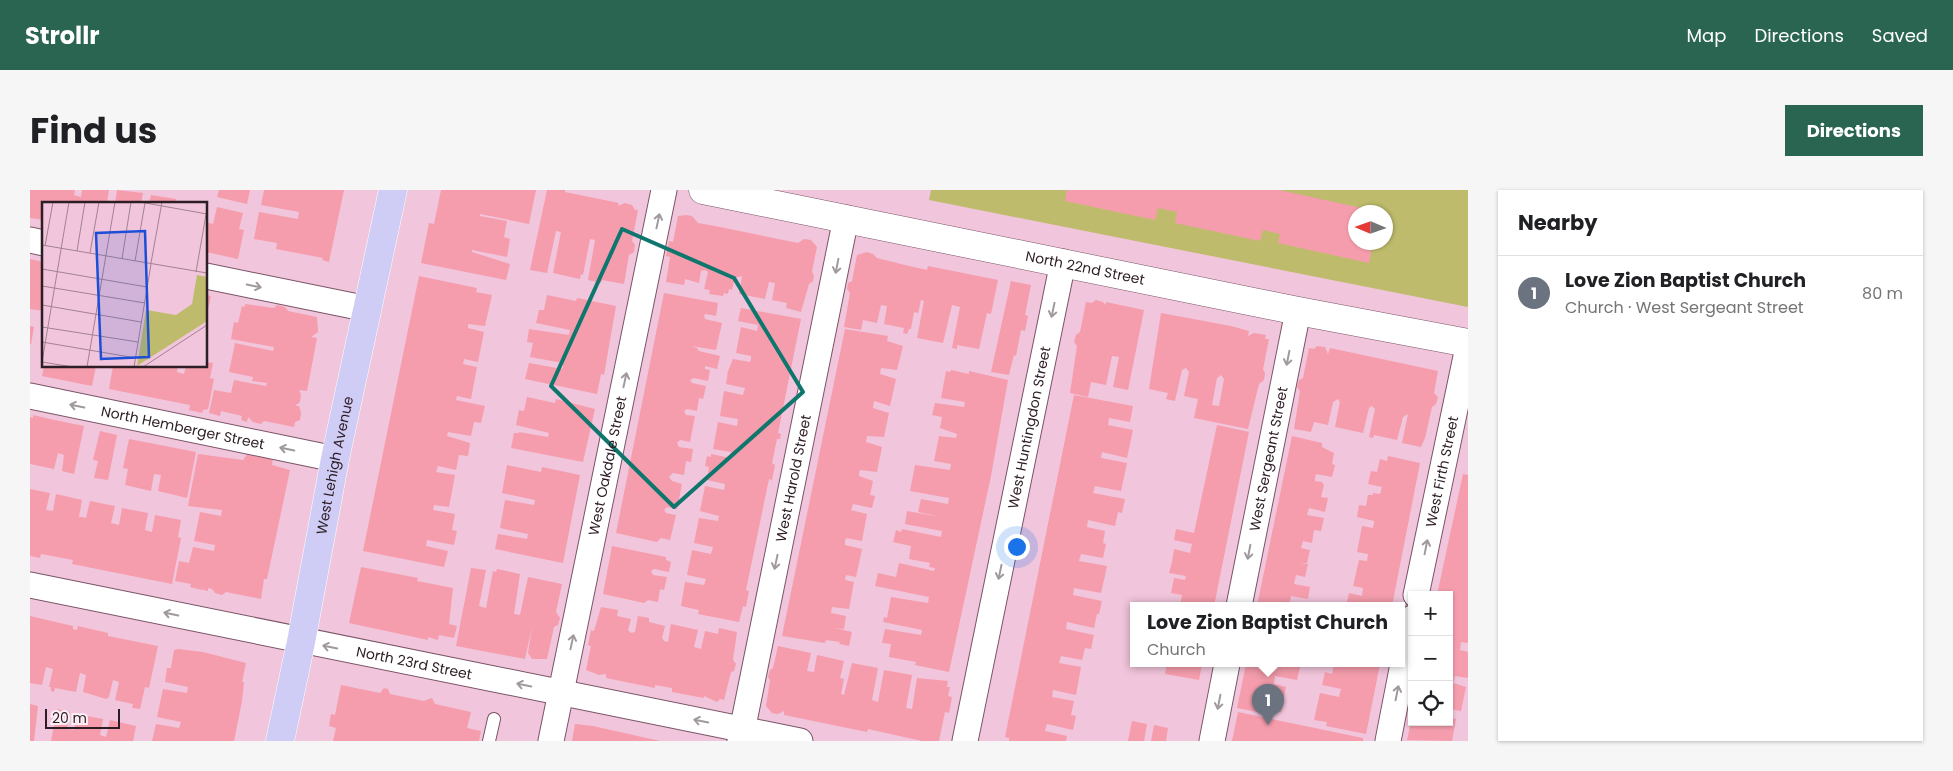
<!DOCTYPE html>
<meta charset="utf-8">
<style>
:root{--surface:#fff;--page:#f6f6f6;--text:#202124;--muted:#757577;--line:#e0e0e0;--accent:#296550}
body{margin:0;font-family:Poppins,sans-serif;background:var(--page);color:var(--text)}
.controls{position:absolute;right:15px;bottom:15px;display:grid;overflow:hidden;border-radius:0px;box-shadow:0 1px 4px #0004}
.controls button{width:45px;height:45px;display:grid;place-items:center;padding:0;border:0;border-bottom:1px solid var(--line);background:var(--surface);color:var(--text);font:25px sans-serif}
.compass{position:absolute;left:1318px;top:15px;width:45px;height:45px;border-radius:50%;background:var(--surface);box-shadow:0 1px 4px #0004;rotate:272deg}
.scale{position:absolute;left:15px;bottom:12px;width:75px;box-sizing:border-box;padding-left:5px;border:2px solid #2d1d25;border-top:0;font-size:14px;line-height:18px;white-space:nowrap;color:#2d1d25;-webkit-text-stroke:4px #fef0f7;paint-order:stroke}
.you{position:absolute;left:986px;top:356px;width:18px;height:18px;margin:-12px;border:4px solid #fff;border-radius:50%;background:#1a73e8;box-shadow:0 0 0 8px #1a73e833}
.badge{display:grid;place-items:center;width:32px;height:32px;border-radius:50%;background:var(--accent);color:#fff;font-size:16px;font-weight:700}
.pin{position:absolute;translate:-50% -41px;filter:drop-shadow(0 1px 2px #0008)}
.pin::after{content:'';position:absolute;top:26px;width:18px;height:15px;background:inherit;clip-path:polygon(0 0,100% 0,50% 100%)}
.popup{position:absolute;left:1100px;top:412px;width:275px;height:65px;box-sizing:border-box;display:grid;place-content:center;border-radius:0px;background:var(--surface);filter:drop-shadow(0 1px 4px #0005);font-size:16px;white-space:nowrap;color:var(--muted)}
.popup b{font-size:19px;color:var(--text)}
.popup::after{content:'';position:absolute;left:50%;top:100%;margin-left:-10px;border:10px solid transparent;border-top-color:var(--surface)}
.list{margin:0;padding:0;list-style:none}
h2{display:flex;justify-content:space-between;align-items:center;height:65px;margin:0;padding:0 20px;font-size:21px}
h2 small{font-size:16px;font-weight:400;color:var(--muted)}
.list li{display:grid;grid-template-columns:32px 1fr auto;gap:15px;align-items:center;box-sizing:border-box;height:75px;padding:0 20px;border-top:1px solid var(--line)}
.list b{display:block;font-size:19px;white-space:nowrap}
.list p{margin:0;font-size:16px;white-space:nowrap;color:var(--muted)}
.list em{font-size:16px;font-style:normal;color:var(--muted)}
.icon{flex:none;width:28px;height:28px;fill:none;stroke:currentColor;stroke-width:2;stroke-linecap:round;stroke-linejoin:round}
.map{position:relative;flex:none;width:1438px;height:551px;overflow:hidden;border-radius:0px}
header{display:flex;align-items:center;gap:30px;box-sizing:border-box;height:70px;padding:0 25px;background:var(--accent);color:#fff}
header strong{font-size:24px}
nav{display:flex;gap:28px;margin-inline-start:auto;font-size:18px}
.intro{display:flex;align-items:center;justify-content:space-between;box-sizing:border-box;height:120px;padding:0 30px}
h1{margin:0;font-size:35px}
.button{padding:12px 22px;border-radius:0px;background:var(--accent);color:#fff;font-size:18px;font-weight:700}
main{display:flex;gap:30px;padding:0 30px}
aside{flex:1;background:var(--surface);border-radius:0px;box-shadow:0 1px 4px #0004}
.map>svg:first-child{display:block}
</style>
<header>
<strong>Strollr</strong>
<nav><a>Map</a><a>Directions</a><a>Saved</a></nav>
</header>
<div class="intro"><h1>Find us</h1><a class="button">Directions</a></div>
<main>
<div class="map">
<svg width="1438" height="551" viewBox="0 0 1438 551">
<rect width="100%" height="100%" fill="#f1c5db"/>
<!-- green -->
<path fill="#bebc6c" fill-rule="evenodd" d="M 901,0 L 1438,0 L 1438,117 L 899,10 ZM 1326,22 L 1356,22 L 1356,52 L 1326,52 Z"/>
<!-- building -->
<g fill="#f59dad" fill-rule="evenodd">
<polygon points="0,0 45,0 44,5 51,7 52,0 79,0 77,14 14,14 14,30 0,28"/>
<polygon points="87,0 113,3 111,14 85,14"/>
<polygon points="189,0 220,0 217,14 187,7"/>
<polygon points="234,0 314,0 299,72 292,70 293,68 246,59 247,53 224,49 229,22 268,29 269,22 231,15"/>
<polygon points="411,0 506,0 499,34 450,24 450,26 477,31 474,47 480,49 477,67 442,60 442,62 480,74 476,90 391,73 399,33 404,34"/>
<polygon points="517,0 535,0 535,2 589,13 588,16 595,13 602,15 605,20 608,20 602,51 605,55 604,62 599,65 594,94 572,90 571,93 558,90 565,50 560,49 553,85 551,84 550,89 523,83 531,42 526,41 517,83 500,80"/>
<polygon points="1037,0 1249,0 1350,22 1326,22 1326,52 1343,52 1339,73 1248,53 1250,44 1233,40 1230,51 1145,33 1147,22 1128,18 1125,30 1035,11"/>
<polygon points="121,5 146,9 145,14 119,14"/>
<polygon points="187,17 213,23 209,39 214,40 208,69 176,62 176,32 183,34"/>
<polygon points="656,25 662,26 668,33 685,36 768,53 774,49 781,50 787,57 782,81 784,86 783,91 779,94 771,122 756,118 757,113 742,110 745,93 739,92 735,109 709,104 712,86 705,88 702,100 699,99 698,104 694,103 693,106 679,104 680,100 674,99 678,82 675,80 671,81 669,93 655,89 654,95 636,92 640,67 636,66 639,51 643,52 648,26"/>
<polygon points="837,62 843,64 847,68 879,76 897,80 898,76 968,90 961,124 957,123 949,159 927,155 927,159 922,158 930,117 922,115 913,153 887,148 894,111 891,110 888,123 884,122 881,139 879,139 877,144 873,143 874,138 854,134 857,116 851,115 847,133 833,130 831,140 814,137 820,103 817,99 818,93 822,91 827,65"/>
<polygon points="0,69 14,72 14,121 0,119"/>
<polygon points="389,86 447,98 446,102 462,105 455,136 438,134 438,138 454,142 448,172 434,169 433,174 447,177 441,209 427,206 426,210 455,216 451,233 444,232 441,246 418,242 417,246 440,253 438,266 429,265 426,280 408,276 406,282 425,285 419,317 404,315 403,320 425,324 422,340 427,341 424,355 397,350 396,356 418,361 414,377 333,361"/>
<polygon points="981,91 1001,95 995,125 998,126 995,141 991,140 986,166 984,165 979,185 961,182"/>
<polygon points="634,103 688,113 686,126 676,124 674,125 675,129 692,133 686,160 661,156 667,158 669,161 690,166 687,179 675,176 675,179 680,180 678,191 664,188 660,190 662,193 676,196 673,209 669,208 667,221 657,219 654,221 656,225 665,226 660,252 650,250 647,253 649,257 663,259 661,272 656,271 654,285 643,283 639,287 642,291 652,294 647,319 637,317 634,320 636,323 646,325 640,350 631,348 627,352 586,343"/>
<polygon points="176,105 181,106 177,123 176,123"/>
<polygon points="517,105 546,111 547,108 586,116 574,185 571,184 567,204 495,189 499,173 532,179 533,177 533,173 500,167 503,153 497,152 499,139 539,145 540,140 506,133 509,120 514,120"/>
<polygon points="1066,110 1073,112 1075,115 1076,112 1114,120 1098,200 1083,197 1089,167 1082,166 1076,195 1061,192 1058,207 1040,203 1047,156 1044,152 1046,145 1050,142 1056,112 1062,113"/>
<polygon points="215,114 244,118 247,115 255,117 258,121 287,127 288,142 281,147 287,148 277,201 269,200 271,205 270,212 265,216 269,216 271,223 270,230 265,232 264,237 234,231 231,234 223,232 218,227 217,232 211,230 212,226 191,221 190,226 179,223 184,200 201,203 204,190 236,196 237,193 222,191 223,187 199,182 205,153 243,161 244,157 201,149 204,132 208,133 212,116 215,117"/>
<polygon points="711,118 771,129 748,243 751,244 750,249 747,249 742,273 745,275 742,290 739,289 716,400 719,401 716,417 713,416 709,432 668,424 669,420 651,416 655,392 674,395 676,389 657,385 662,360 681,364 683,357 664,353 669,328 688,331 689,326 670,321 675,296 694,300 695,294 677,290 679,277 675,276 677,266 681,267 681,264 700,268 701,262 683,259 688,232 707,236 708,229 690,226 694,201 713,205 715,198 696,194 698,181 703,169 720,172 721,169 721,166 706,163 711,137 727,141 728,135 708,131"/>
<path d="M 1131,123 L 1201,136 L 1219,141 L 1218,146 L 1224,143 L 1236,145 L 1235,149 L 1239,149 L 1233,179 L 1235,183 L 1234,190 L 1229,194 L 1218,239 L 1164,228 L 1168,209 L 1154,206 L 1159,182 L 1156,178 L 1152,180 L 1145,211 L 1136,209 L 1138,203 L 1119,199 ZM 1191,185 L 1194,189 L 1189,216 L 1182,215 L 1187,188 Z"/>
<polygon points="0,136 4,137 1,154 0,154"/>
<polygon points="815,139 858,146 857,151 873,156 867,180 851,178 850,184 866,189 860,216 844,211 843,218 859,223 854,247 837,246 836,252 852,257 847,282 830,280 829,283 829,286 843,291 840,305 845,306 842,318 823,314 821,320 837,324 832,351 816,348 815,351 815,355 832,359 826,387 816,385 815,390 824,392 819,419 802,417 801,423 816,426 814,439 805,438 822,442 819,456 809,454 810,452 796,450 795,453 752,446"/>
<polygon points="1287,156 1295,157 1298,164 1300,158 1408,181 1404,203 1408,207 1406,214 1402,217 1395,248 1391,257 1372,253 1378,224 1373,227 1367,250 1344,245 1343,248 1339,247 1345,219 1342,216 1339,218 1333,243 1305,237 1310,212 1308,209 1303,212 1298,235 1284,232 1281,242 1264,239 1270,201 1267,197 1269,190 1273,188 1279,158 1284,159"/>
<polygon points="176,172 183,173 180,188 184,189 178,219 173,220 172,223 159,220 160,215 79,199 83,176 148,176 147,182 154,184 156,176 176,176"/>
<polygon points="14,176 66,176 62,196 12,186"/>
<polygon points="921,180 939,184 939,181 978,190 961,286 919,482 885,475 886,472 859,467 861,454 852,453 855,439 891,445 892,440 853,432 854,427 857,428 861,407 898,413 899,407 845,396 848,383 866,387 869,373 904,381 905,378 899,377 900,373 879,369 881,356 863,352 866,340 871,342 872,339 911,347 912,341 875,334 877,321 910,327 888,322 891,309 918,314 919,308 880,301 885,275 920,280 921,274 904,271 909,246 926,248 927,244 910,238 912,227 902,225 905,213 934,217 935,212 911,208 916,181 920,182"/>
<polygon points="1044,205 1103,216 1100,232 1079,228 1078,235 1103,240 1097,268 1072,262 1071,268 1097,273 1091,301 1065,296 1063,303 1095,309 1092,323 1088,322 1085,336 1058,330 1057,337 1075,341 1073,353 1076,354 1073,368 1051,364 1049,371 1077,376 1074,390 1071,403 1044,398 1043,405 1072,411 1069,424 1067,424 1064,438 1037,432 1036,439 1064,445 1061,459 1055,458 1052,470 1031,466 1029,473 1051,477 1046,505 1023,500 1022,507 1044,511 1041,525 1046,526 1043,540 1017,534 1015,541 1037,546 1036,551 979,551 979,548 975,547"/>
<polygon points="497,207 525,213 526,209 565,219 553,272 481,258 484,243 489,243 489,242 518,247 519,243 486,235 489,220 494,221"/>
<polygon points="3,225 20,229 17,241 20,229 54,236 44,284 32,281 34,265 28,263 24,279 0,274 0,227 3,228"/>
<polygon points="1187,235 1219,242 1188,396 1184,416 1150,416 1152,405 1141,403 1144,388 1155,390 1156,386 1139,383 1142,372 1144,359 1160,363 1162,354 1144,350 1146,339 1164,343"/>
<polygon points="70,241 87,245 78,290 64,288 68,271 63,270"/>
<polygon points="1262,246 1292,253 1292,257 1304,263 1302,274 1305,275 1302,287 1286,284 1285,288 1285,291 1292,292 1294,295 1291,307 1298,308 1295,322 1279,318 1277,325 1294,328 1291,341 1284,340 1282,353 1273,351 1271,358 1280,360 1277,373 1270,373 1278,374 1275,387 1266,385 1264,394 1280,397 1278,409 1261,406 1259,416 1227,416"/>
<polygon points="99,249 166,262 157,308 128,301 131,285 124,284 121,301 95,295 98,279 93,278"/>
<polygon points="218,263 243,268 242,275 260,280 237,389 234,389 231,409 196,402 192,405 185,403 182,399 178,398 178,401 173,400 174,398 172,400 160,397 161,394 145,391 149,371 159,373 163,357 184,361 185,355 164,351 170,322 191,326 192,320 158,316 168,264 213,270"/>
<polygon points="1358,266 1390,273 1362,416 1316,416 1319,403 1332,406 1333,398 1323,396 1329,370 1337,371 1338,364 1327,362 1332,336 1343,338 1344,333 1344,331 1327,327 1329,315 1336,316 1338,305 1343,305 1343,303 1350,304 1352,297 1338,294 1341,281 1347,282 1350,269 1357,271"/>
<polygon points="477,275 511,282 512,277 550,285 533,373 465,359 468,344 497,349 498,344 470,338 475,310 504,315 505,310 472,303"/>
<polygon points="1433,284 1438,285 1438,453 1431,452 1430,460 1438,462 1438,488 1425,486 1423,493 1436,497 1431,521 1419,519 1419,405 1407,405"/>
<polygon points="0,299 20,303 16,320 23,321 26,304 52,310 49,327 52,327 56,328 60,311 85,316 81,333 89,335 92,318 118,323 115,340 122,342 125,325 151,330 148,347 151,348 142,394 42,374 43,370 11,364 10,368 0,366"/>
<polygon points="582,356 636,367 636,370 641,372 639,382 624,379 621,381 623,385 637,387 634,400 630,399 628,412 618,410 614,413 573,404"/>
<polygon points="331,377 388,388 387,391 423,398 419,434 427,436 424,448 409,445 408,450 398,447 398,450 319,433"/>
<polygon points="441,378 456,380 449,416 452,417 456,418 463,381 466,382 467,379 490,384 484,424 490,425 498,387 532,394 526,422 530,428 528,435 524,437 517,469 502,469 498,463 502,437 495,469 426,456"/>
<polygon points="571,417 588,420 587,426 601,429 598,440 601,443 605,442 608,426 619,428 619,432 635,436 632,448 634,451 638,452 641,434 668,440 664,457 671,459 675,441 688,444 689,438 707,442 703,470 706,474 704,481 701,482 694,510 690,509 687,512 674,506 674,508 642,502 642,498 625,495 625,498 576,488 576,484 569,485 556,480 561,456 558,455 561,440 564,441"/>
<polygon points="0,426 43,436 43,439 47,440 48,436 78,443 78,446 128,456 119,498 115,497 110,519 102,518 103,514 85,510 89,492 83,490 79,507 76,509 53,502 56,485 50,483 46,502 25,498 24,502 21,501 21,497 19,497 23,479 16,477 12,495 0,493"/>
<polygon points="748,456 781,463 777,481 784,482 787,465 814,471 810,488 814,489 811,504 814,505 822,473 848,478 842,510 848,512 854,480 882,485 876,518 882,519 887,488 918,491 917,497 920,497 918,506 922,507 919,523 915,522 909,551 892,551 838,539 837,542 754,525 754,521 748,524 742,523 736,516 740,490 738,487 740,480 743,478"/>
<polygon points="148,459 173,462 216,473 212,492 214,492 212,511 204,551 122,551 126,534 149,538 151,532 127,527 133,499 157,503 158,497 135,492 137,478 141,478 144,460"/>
<polygon points="1137,474 1172,474 1169,490 1135,484"/>
<polygon points="1216,474 1258,474 1270,477 1267,490 1245,486 1244,494 1256,497 1251,522 1239,520 1238,524 1207,518"/>
<polygon points="1304,474 1350,474 1336,544 1296,536 1297,532 1284,530 1290,503 1309,507 1311,499 1292,495 1295,482 1302,484"/>
<polygon points="311,495 350,503 354,498 358,499 360,504 394,511 402,508 405,514 441,522 437,538 451,541 449,551 303,551 306,538 299,536 301,524 305,525"/>
<polygon points="0,514 8,516 4,551 0,551"/>
<polygon points="27,519 40,522 37,539 40,539 44,540 47,524 73,529 70,545 76,547 80,530 106,536 103,551 21,551"/>
<polygon points="1208,522 1333,548 1333,551 1202,551"/>
<polygon points="1419,528 1426,529 1422,551 1377,550 1381,532 1419,532"/>
<polygon points="1102,531 1117,534 1114,551 1098,551"/>
<polygon points="545,534 563,536 630,551 542,551"/>
<polygon points="1124,535 1138,538 1136,551 1121,551"/>
</g>
<g fill="none" stroke-linecap="round" stroke-linejoin="round">
<defs>
<polyline id="lane" points="459,551 464,529"/>
<g id="street">
<polyline points="0,50 14,53"/>
<polyline points="176,86 338,119"/>
<path id="s1" d="M 0,206 L 305,269"/>
<path id="s2" d="M 0,395 L 770,551"/>
<path id="s3" d="M 1386,405 L 1438,157"/>
<path id="s4" d="M 1209,416 L 1268,121"/>
<path id="s5" d="M 521,551 L 634,0"/>
<path id="s6" d="M 710,551 L 816,28"/>
<path id="s7" d="M 935,551 L 1033,72"/>
<polyline points="1182,551 1197,474"/>
<polyline points="1358,551 1382,428"/>
</g>
<g id="secondary">
<path id="s8" d="M 673,0 L 1268,121 L 1438,153"/>
</g>
<g id="primary">
<path id="s9" d="M 250,551 L 271,452 L 305,269 L 363,0"/>
</g>
</defs>
<!-- lane casing -->
<use href="#lane" stroke="#7a5467" stroke-width="14"/>
<!-- street casing -->
<use href="#street" stroke="#7a5467" stroke-width="27"/>
<!-- secondary casing -->
<use href="#secondary" stroke="#7a5467" stroke-width="29"/>
<!-- primary casing -->
<use href="#primary" stroke="#fff" stroke-width="29"/>
<!-- lane -->
<use href="#lane" stroke="#fff" stroke-width="12"/>
<!-- street -->
<use href="#street" stroke="#fff" stroke-width="25"/>
<!-- secondary -->
<use href="#secondary" stroke="#fff" stroke-width="28"/>
<!-- primary -->
<use href="#primary" stroke="#cfccf5" stroke-width="28"/>
</g>
<!-- one-way arrows -->
<defs><path id="oneway-shaft" d="M-6 0H5M1.5-3L5.5 0L1.5 3" fill="none" stroke-width="1.6" stroke-linecap="round" stroke-linejoin="round" transform="scale(1.25)"/></defs>
<g stroke="#a0999d">
<use href="#oneway-shaft" transform="translate(628 31) rotate(-78)"/>
<use href="#oneway-shaft" transform="translate(807 76) rotate(101)"/>
<use href="#oneway-shaft" transform="translate(224 96) rotate(12)"/>
<use href="#oneway-shaft" transform="translate(1023 120) rotate(102)"/>
<use href="#oneway-shaft" transform="translate(1258 168) rotate(101)"/>
<use href="#oneway-shaft" transform="translate(595 190) rotate(-78)"/>
<use href="#oneway-shaft" transform="translate(47 216) rotate(-168)"/>
<use href="#oneway-shaft" transform="translate(257 259) rotate(-168)"/>
<use href="#oneway-shaft" transform="translate(1396 357) rotate(-79)"/>
<use href="#oneway-shaft" transform="translate(1219 362) rotate(101)"/>
<use href="#oneway-shaft" transform="translate(746 372) rotate(102)"/>
<use href="#oneway-shaft" transform="translate(970 382) rotate(102)"/>
<use href="#oneway-shaft" transform="translate(141 424) rotate(-168)"/>
<use href="#oneway-shaft" transform="translate(542 452) rotate(-78)"/>
<use href="#oneway-shaft" transform="translate(300 457) rotate(-169)"/>
<use href="#oneway-shaft" transform="translate(494 495) rotate(-169)"/>
<use href="#oneway-shaft" transform="translate(1367 503) rotate(-79)"/>
<use href="#oneway-shaft" transform="translate(1189 512) rotate(101)"/>
<use href="#oneway-shaft" transform="translate(671 531) rotate(-169)"/>
</g>
<!-- marked area -->
<path fill="none" stroke="#0f766e" stroke-width="4" stroke-linejoin="round" d="M 592,39 L 704,88 L 773,202 L 644,317 L 521,196 Z"/>
<g text-anchor="middle" dominant-baseline="central" stroke-width="4.5" stroke-linejoin="round" paint-order="stroke">
<!-- street labels -->
<g font-size="14" fill="#2d1d25" stroke="#fef0f7">
<text stroke="none"><textPath href="#s8" startOffset="390">North 22nd Street</textPath></text>
<text stroke="none"><textPath href="#s1" startOffset="156">North Hemberger Street</textPath></text>
<text stroke="none"><textPath href="#s7" startOffset="320">West Huntingdon Street</textPath></text>
<text stroke="none"><textPath href="#s4" startOffset="150">West Sergeant Street</textPath></text>
<text stroke="none"><textPath href="#s9" startOffset="281">West Lehigh Avenue</textPath></text>
<text stroke="none"><textPath href="#s5" startOffset="281">West Oakdale Street</textPath></text>
<text stroke="none"><textPath href="#s3" startOffset="126">West Firth Street</textPath></text>
<text stroke="none"><textPath href="#s6" startOffset="268">West Harold Street</textPath></text>
<text stroke="none"><textPath href="#s2" startOffset="392">North 23rd Street</textPath></text>
</g>
</g>
<!-- overview -->
<g transform="translate(12 12)">
<rect width="165" height="165" fill="#f1c5db"/>
<path d="M 155,73 L 165,75 L 165,119 L 95,164 L 104,108 L 134,113 L 150,102 Z" fill="#bebc6c"/>
<path fill="none" stroke="#a38292" stroke-width="1" d="M 98,0 L 165,12M 0,43 L 165,71M 3,44 L 11,0M 35,49 L 43,0M 48,51 L 57,0M 80,57 L 89,0M 93,59 L 103,1M 109,61 L 120,0M 0,67 L 105,85M 154,70 L 165,7M 0,84 L 103,101M 0,103 L 99,120M 0,125 L 96,140M 0,140 L 94,156M 0,160 L 27,0M 0,160 L 31,165M 45,165 L 73,0M 92,165 L 109,62M 101,165 L 165,123"/>
<path fill="#1d4ed8" fill-opacity="0.15" stroke="#1d4ed8" stroke-width="2.5" d="M 103,29 L 107,155 L 59,157 L 54,31 Z"/>
<rect width="165" height="165" fill="none" stroke="#2d1d25" stroke-width="2.5"/>
</g>
</svg>
<div class="controls">
<button>+</button>
<button>−</button>
<button><svg class="icon" aria-label="locate" viewBox="0 0 24 24"><circle cx="12" cy="12" r="6"/><path d="M12 2v4M12 18v4M2 12h4M18 12h4"/></svg></button>
</div>
<svg class="compass" viewBox="-18 -18 36 36"><path d="M0-13l5 13h-10z" fill="#e53935"/><path d="M0 13l5-13h-10z" fill="#757577"/></svg>
<div class="scale">20 m</div>
<div class="you"></div>
<div class="pin badge" style="left:1238px;top:535px;background:#6b7280">1</div>
<div class="popup"><b>Love Zion Baptist Church</b>Church</div>
</div>
<aside>
<h2>Nearby<small></small></h2>
<ul class="list">
<li><span class="badge" style="background:#6b7280">1</span><div><b>Love Zion Baptist Church</b><p>Church · West Sergeant Street</p></div><em>80 m</em></li>
</ul>
</aside>
</main>
